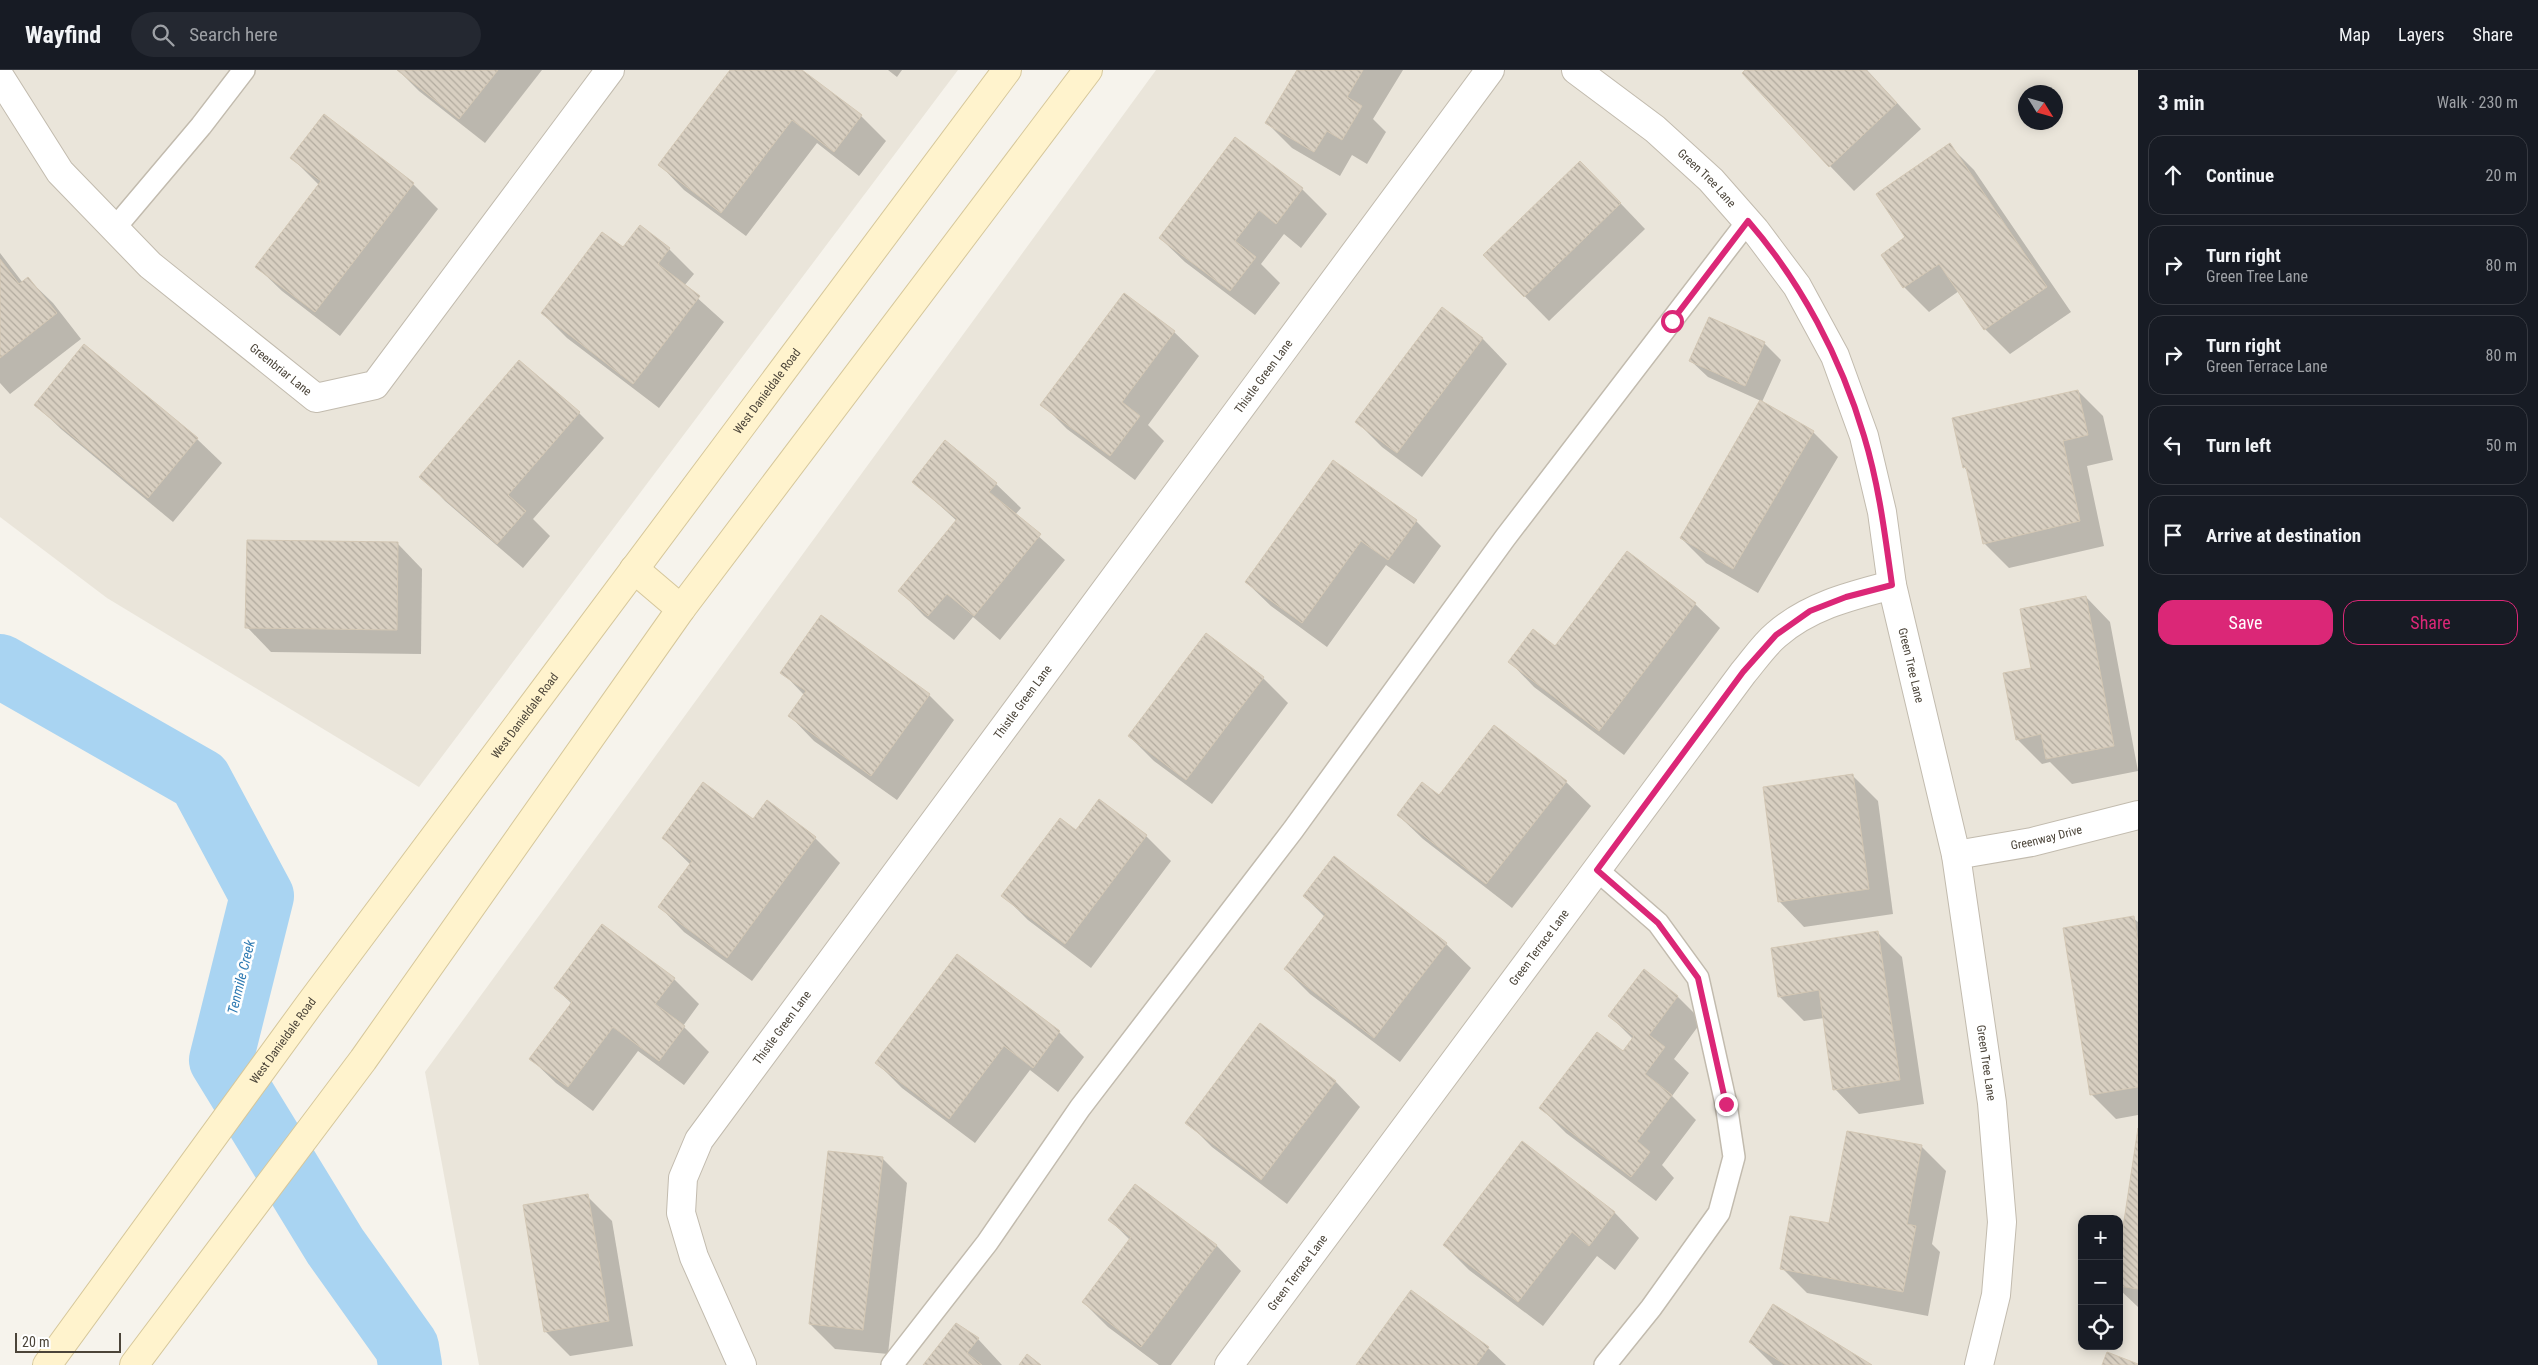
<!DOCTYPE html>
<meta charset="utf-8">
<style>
:root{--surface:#171b24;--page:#242831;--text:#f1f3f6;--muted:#9ea1a6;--line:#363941;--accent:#db2777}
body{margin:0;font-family:"Roboto Condensed",sans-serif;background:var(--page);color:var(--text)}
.controls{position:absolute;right:15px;bottom:15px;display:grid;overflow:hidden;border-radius:10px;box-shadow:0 2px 12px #0003}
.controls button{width:45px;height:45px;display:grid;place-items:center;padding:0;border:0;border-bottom:1px solid var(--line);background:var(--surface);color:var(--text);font:25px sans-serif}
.compass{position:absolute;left:2018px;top:15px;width:45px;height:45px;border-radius:50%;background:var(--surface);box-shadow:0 2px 12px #0003;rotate:127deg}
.scale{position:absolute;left:15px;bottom:12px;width:106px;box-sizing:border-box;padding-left:5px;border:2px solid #4b4439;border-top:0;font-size:14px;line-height:18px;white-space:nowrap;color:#4b4439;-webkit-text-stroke:4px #fff;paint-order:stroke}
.stop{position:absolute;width:15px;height:15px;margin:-11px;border:4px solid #db2777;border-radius:50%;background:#fff}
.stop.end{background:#db2777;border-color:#fff;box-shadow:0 1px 5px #0008}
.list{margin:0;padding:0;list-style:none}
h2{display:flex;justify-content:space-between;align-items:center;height:65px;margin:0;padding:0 20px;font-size:21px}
h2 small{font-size:16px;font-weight:400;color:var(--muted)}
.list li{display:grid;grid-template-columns:32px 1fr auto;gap:15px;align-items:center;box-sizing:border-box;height:80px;margin:0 10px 10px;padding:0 10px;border:1px solid var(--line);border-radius:15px}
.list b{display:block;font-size:19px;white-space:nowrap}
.list p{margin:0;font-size:16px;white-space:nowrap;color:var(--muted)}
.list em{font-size:16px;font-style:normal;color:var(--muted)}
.actions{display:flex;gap:10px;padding:15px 20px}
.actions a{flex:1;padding:11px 0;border:1px solid var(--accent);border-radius:15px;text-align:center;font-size:18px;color:var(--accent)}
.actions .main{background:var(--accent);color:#fff}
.icon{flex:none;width:28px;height:28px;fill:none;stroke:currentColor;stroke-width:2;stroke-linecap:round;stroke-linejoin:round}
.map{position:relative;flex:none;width:2138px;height:1295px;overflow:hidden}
header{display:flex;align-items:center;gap:30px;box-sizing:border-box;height:70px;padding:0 25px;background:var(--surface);border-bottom:1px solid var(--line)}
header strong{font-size:24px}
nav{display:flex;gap:28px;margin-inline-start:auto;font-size:18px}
.search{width:350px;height:45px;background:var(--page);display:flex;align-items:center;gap:12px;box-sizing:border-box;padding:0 18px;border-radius:28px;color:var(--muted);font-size:19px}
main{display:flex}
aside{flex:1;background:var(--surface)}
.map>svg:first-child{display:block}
</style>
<header>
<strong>Wayfind</strong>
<div class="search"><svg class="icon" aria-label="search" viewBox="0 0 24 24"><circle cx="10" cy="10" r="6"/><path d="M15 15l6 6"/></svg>Search here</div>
<nav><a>Map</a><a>Layers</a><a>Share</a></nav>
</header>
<main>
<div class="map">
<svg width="2138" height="1295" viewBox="0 0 2138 1295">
<defs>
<pattern id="building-back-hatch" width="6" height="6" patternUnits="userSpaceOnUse" patternTransform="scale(1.25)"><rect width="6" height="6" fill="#d8cfc1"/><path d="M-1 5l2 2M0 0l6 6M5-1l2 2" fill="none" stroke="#b1aa9e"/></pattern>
</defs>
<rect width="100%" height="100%" fill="#f6f3ec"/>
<!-- residential -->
<g fill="#eae5da" fill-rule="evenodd">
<polygon points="0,0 958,0 419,717 107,528 0,447"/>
<path d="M 1156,0 L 2138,0 L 2138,1295 L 479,1295 L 425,1002 ZM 2026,22 L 2056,22 L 2056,52 L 2026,52 ZM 2082,1149 L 2119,1149 L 2119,1276 L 2082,1276 Z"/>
</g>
<!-- shadow -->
<g fill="#0003">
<polygon points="398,0 542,0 485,73 419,21"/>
<polygon points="731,0 800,0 861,46 886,71 859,106 817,73 746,166 684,120 660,95"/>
<polygon points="888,0 902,0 897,7"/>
<polygon points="1299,0 1403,0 1373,49 1386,62 1367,94 1352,85 1340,106 1292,78 1267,53"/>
<polygon points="1747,0 1867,0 1921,59 1854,121 1830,96"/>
<polygon points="1949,75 1974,100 2071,242 2010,284 1985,259 1959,221 1929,242 1904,217 1882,185 1907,168"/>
<polygon points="292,88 413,114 438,139 340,266 282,221 257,197 319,115"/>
<polygon points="1605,117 1645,159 1549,251 1484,185"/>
<polygon points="1302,119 1327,144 1301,178 1284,164 1261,194 1280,213 1255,245 1185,192 1160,168"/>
<polygon points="623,179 669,179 694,204 684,216 724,252 659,338 567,268 542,243"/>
<polygon points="0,183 23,213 28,209 53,233 81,269 10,324 0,313"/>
<polygon points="1442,239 1483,269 1507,294 1422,407 1382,377 1357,352"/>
<polygon points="1174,262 1199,286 1148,355 1164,371 1135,410 1067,359 1042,334"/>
<polygon points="1764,273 1781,290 1762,332 1813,362 1838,387 1758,523 1706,493 1681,468 1761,331 1708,307 1691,291"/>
<polygon points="2078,321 2103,346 2113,390 2087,396 2104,476 2009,498 1984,473 1968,402 1964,397"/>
<polygon points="36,335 197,369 222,393 173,452 61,359"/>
<polygon points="579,343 604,368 533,449 550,466 523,498 445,431 421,406"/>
<polygon points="914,412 996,414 1021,438 1015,445 1065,490 1000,570 973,547 954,570 924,546 900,521 957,451"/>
<polygon points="1416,451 1441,476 1414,514 1386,495 1327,577 1271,536 1246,512"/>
<polygon points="398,474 422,499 421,584 271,582 247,557"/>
<polygon points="2086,527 2110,552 2138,701 2072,714 2050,692 2042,694 2017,669 2032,599"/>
<polygon points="1695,534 1720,558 1624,685 1534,617 1510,592"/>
<polygon points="821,547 929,625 954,650 897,730 814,671 790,646 804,625 782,602"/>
<polygon points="1263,608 1288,633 1212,734 1154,691 1129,666"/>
<polygon points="1853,706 1878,731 1893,844 1804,857 1780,832"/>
<polygon points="1566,712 1591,736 1512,838 1423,769 1398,745 1439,727"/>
<polygon points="1099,731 1146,766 1171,791 1091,898 1028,850 1003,825 1076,761"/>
<polygon points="754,751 815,768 840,793 752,911 684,862 660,837 691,795 663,768"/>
<polygon points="1304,826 1446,874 1471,898 1400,992 1310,924 1285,899 1325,847"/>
<polygon points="2133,848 2138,852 2138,1045 2116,1049 2091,1024"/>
<polygon points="1878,863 1902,887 1924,1034 1859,1044 1835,1019 1824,948 1804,951 1779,926"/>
<polygon points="958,886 1059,962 1084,987 1058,1022 1030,1000 975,1073 902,1018 877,993"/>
<polygon points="1644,901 1678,927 1702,951 1674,989 1689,1003 1672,1026 1696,1050 1662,1095 1674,1108 1656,1131 1566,1063 1541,1038 1623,983 1633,969 1610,946"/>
<polygon points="674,909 699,934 683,956 709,982 684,1015 638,981 593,1041 556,1013 531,989 572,934 556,918"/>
<polygon points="1260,955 1336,1012 1360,1037 1287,1134 1212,1077 1187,1052"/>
<polygon points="2138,1067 2138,1237 2119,1219 2119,1192"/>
<polygon points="1523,1073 1615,1143 1639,1168 1615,1200 1597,1186 1543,1256 1469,1200 1444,1175"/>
<polygon points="1921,1076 1946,1101 1932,1174 1940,1182 1928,1246 1807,1223 1782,1198"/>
<polygon points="882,1088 907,1113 888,1284 835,1279 810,1254"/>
<polygon points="1136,1116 1217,1176 1241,1201 1171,1295 1159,1295 1108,1257 1083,1232 1130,1170 1110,1150"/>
<polygon points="587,1126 612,1151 633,1276 570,1286 545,1261"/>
<polygon points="978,1269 1002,1295 925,1295"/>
<polygon points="1750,1272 1870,1295 1773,1295"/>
<polygon points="1488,1278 1506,1295 1358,1295"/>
</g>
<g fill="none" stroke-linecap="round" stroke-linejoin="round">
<!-- river -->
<polyline stroke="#a9d4f2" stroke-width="64" points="0,596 200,710 262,826 221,990 335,1176 407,1277 410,1295"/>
</g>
<!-- building -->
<g fill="url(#building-back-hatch)" stroke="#d3c7b4">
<polygon points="397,0 498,0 459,49"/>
<polygon points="730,0 802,0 862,45 834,82 792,50 721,143 658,95"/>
<polygon points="1297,0 1363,0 1347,27 1362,36 1342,70 1327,61 1314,82 1265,53"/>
<polygon points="1745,0 1866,0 1897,33 1829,97 1742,3"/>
<polygon points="324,44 414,113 315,242 255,197 321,111 290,88"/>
<polygon points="1235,67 1303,118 1276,154 1259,140 1235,171 1256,187 1230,221 1159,168"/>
<polygon points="1950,73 2047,217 1984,260 1939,194 1903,218 1881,185 1905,167 1876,124"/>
<polygon points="1580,91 1621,133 1524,227 1483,185"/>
<polygon points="640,155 670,178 658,194 700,226 633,314 541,243 602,162 623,177"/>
<polygon points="0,189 19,214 28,207 57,243 0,288"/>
<polygon points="1124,223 1175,261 1122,332 1140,346 1110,386 1040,335"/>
<polygon points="1442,237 1483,268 1397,383 1355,352"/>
<polygon points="1709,247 1765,272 1745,316 1689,291"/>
<polygon points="84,274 198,368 148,428 34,335"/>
<polygon points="519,290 580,342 508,425 526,441 497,474 419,407"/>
<polygon points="2078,320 2088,365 2063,371 2080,451 1983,474 1966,397 1963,398 1952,348"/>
<polygon points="1760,330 1814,361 1733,499 1680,468"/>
<polygon points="945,370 997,413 989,422 1041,464 974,546 947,524 928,546 898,521 957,449 912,412"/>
<polygon points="1333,390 1417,450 1388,490 1361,471 1302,553 1245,512"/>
<polygon points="247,470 398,472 397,560 245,558"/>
<polygon points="1627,481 1696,533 1599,661 1508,592 1533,559 1555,576"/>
<polygon points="2086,526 2114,676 2046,689 2041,664 2016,670 2003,603 2031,598 2020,539"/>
<polygon points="821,545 930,624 871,706 788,646 806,621 780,603"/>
<polygon points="1206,563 1264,607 1186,710 1128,666"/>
<polygon points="1494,655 1567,711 1486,814 1397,745 1422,712 1439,725"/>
<polygon points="1853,704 1869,819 1778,832 1763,717"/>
<polygon points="703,712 753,749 767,730 816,767 727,888 658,837 692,791 662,768"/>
<polygon points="1099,729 1147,765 1065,874 1001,826 1060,748 1076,760"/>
<polygon points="1334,786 1447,873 1374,968 1284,899 1326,844 1303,826"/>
<polygon points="2134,846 2138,874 2138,1017 2090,1025 2063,858"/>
<polygon points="602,854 675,908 655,934 685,956 659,991 613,957 568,1017 529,989 572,932 554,918"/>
<polygon points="1878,861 1900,1010 1833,1020 1819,920 1778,927 1771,878"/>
<polygon points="957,884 1060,961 1033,998 1004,976 949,1049 875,993"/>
<polygon points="1644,899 1678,926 1649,965 1665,977 1645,1004 1672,1025 1637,1071 1650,1082 1631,1107 1539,1038 1597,962 1623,981 1634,966 1608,946"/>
<polygon points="1260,953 1336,1011 1261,1110 1185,1053"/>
<polygon points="2138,1058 2138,1219 2119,1216 2119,1184"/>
<polygon points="1847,1061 1922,1075 1907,1154 1916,1156 1903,1222 1780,1199 1790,1146 1829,1153"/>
<polygon points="1522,1071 1615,1142 1589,1176 1572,1162 1518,1232 1443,1175"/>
<polygon points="828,1081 883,1087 863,1260 809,1254"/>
<polygon points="1135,1114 1217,1175 1141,1277 1082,1232 1131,1167 1108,1150"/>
<polygon points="588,1124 609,1251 544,1262 523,1135"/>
<polygon points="1411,1220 1489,1277 1476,1295 1356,1295"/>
<polygon points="1773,1234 1872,1295 1786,1295 1749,1272"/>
<polygon points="956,1253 979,1268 967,1283 982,1295 923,1295"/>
<polygon points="2107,1282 2138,1294 2138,1295 2102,1295"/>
<polygon points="1027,1284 1041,1295 1019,1295"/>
</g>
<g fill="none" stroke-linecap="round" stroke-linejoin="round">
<defs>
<g id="lane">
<polyline points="114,159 201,56 244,0"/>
<polyline points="1597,800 1658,853 1698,908 1726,1034 1734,1087 1719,1143 1651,1238 1605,1295"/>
<polyline points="892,1295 987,1173 1080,1038 1293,760 1505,468 1748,151"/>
</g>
<g id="street">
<path id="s1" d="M 1576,0 L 1655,59 L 1711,110 L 1755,160 L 1797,216 L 1835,286 L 1864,366 L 1882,442 L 1892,515 L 1956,785 L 1992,1033 L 2002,1152 L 1996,1225 L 1979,1295"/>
<path id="s2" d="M 0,7 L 60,102 L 150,195 L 316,328 L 375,315 L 610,0"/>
<path id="s3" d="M 1956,785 L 2032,772 L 2138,745"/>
<path id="s4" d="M 742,1295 L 694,1187 L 681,1143 L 683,1108 L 699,1070 L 1490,0"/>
<path id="s5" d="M 1229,1295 L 1743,603 C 1754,590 1764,575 1776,565 C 1809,536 1850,526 1892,515"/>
</g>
<g id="secondary">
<polyline points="634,499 681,539"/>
<path id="s6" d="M 47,1295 L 309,935 L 1007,0"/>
<polyline points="134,1295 363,990 681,539 1088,0"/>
</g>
</defs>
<!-- lane casing -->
<use href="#lane" stroke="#c2bbae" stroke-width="24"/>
<!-- street casing -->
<use href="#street" stroke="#c2bbae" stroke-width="30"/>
<!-- secondary casing -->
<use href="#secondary" stroke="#d6c79b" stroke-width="30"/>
<!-- lane -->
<use href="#lane" stroke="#fff" stroke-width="21"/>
<!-- street -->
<use href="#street" stroke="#fff" stroke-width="28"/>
<!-- secondary -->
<use href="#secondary" stroke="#fff3cd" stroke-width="28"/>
</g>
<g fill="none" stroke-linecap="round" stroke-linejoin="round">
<!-- route -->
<path stroke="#db2777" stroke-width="6" d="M 1672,251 L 1748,151 C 1801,212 1841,288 1864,366 C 1879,415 1885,465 1892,515 L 1846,527 L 1810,541 L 1776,565 L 1743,602 L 1597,800 L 1658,853 L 1698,908 L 1726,1034"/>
</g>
<g text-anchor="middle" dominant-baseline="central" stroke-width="5" stroke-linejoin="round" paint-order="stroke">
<!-- street labels -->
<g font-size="12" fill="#4b4439" stroke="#fff">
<text stroke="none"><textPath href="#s1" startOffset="170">Green Tree Lane</textPath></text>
<text stroke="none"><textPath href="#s2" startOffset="409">Greenbriar Lane</textPath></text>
<text stroke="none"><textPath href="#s4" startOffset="1190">Thistle Green Lane</textPath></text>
<text stroke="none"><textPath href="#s6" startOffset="1211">West Danieldale Road</textPath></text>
<text stroke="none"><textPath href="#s1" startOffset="710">Green Tree Lane</textPath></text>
<text stroke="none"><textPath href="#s4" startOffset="785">Thistle Green Lane</textPath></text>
<text stroke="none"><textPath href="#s6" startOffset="806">West Danieldale Road</textPath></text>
<text stroke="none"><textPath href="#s3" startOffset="92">Greenway Drive</textPath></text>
<text stroke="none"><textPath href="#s5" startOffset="520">Green Terrace Lane</textPath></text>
<text stroke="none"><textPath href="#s4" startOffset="380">Thistle Green Lane</textPath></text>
<text stroke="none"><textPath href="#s6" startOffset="401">West Danieldale Road</textPath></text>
<text stroke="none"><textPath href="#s1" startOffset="1115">Green Tree Lane</textPath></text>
<text stroke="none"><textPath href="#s5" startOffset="115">Green Terrace Lane</textPath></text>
</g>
<!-- water labels -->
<g font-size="14" font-style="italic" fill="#2e7ab2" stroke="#fff">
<text transform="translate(241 907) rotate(-76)">Tenmile Creek</text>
</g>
</g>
</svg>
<div class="controls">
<button>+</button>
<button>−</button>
<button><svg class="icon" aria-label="locate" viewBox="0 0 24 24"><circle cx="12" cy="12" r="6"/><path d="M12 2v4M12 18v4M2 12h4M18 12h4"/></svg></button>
</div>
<svg class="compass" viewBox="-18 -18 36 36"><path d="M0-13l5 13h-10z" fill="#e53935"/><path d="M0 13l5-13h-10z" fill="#9ea1a6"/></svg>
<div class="scale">20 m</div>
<div class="stop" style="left:1672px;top:251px"></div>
<div class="stop end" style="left:1726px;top:1034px"></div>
</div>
<aside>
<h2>3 min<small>Walk · 230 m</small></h2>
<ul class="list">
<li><svg class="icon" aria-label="ahead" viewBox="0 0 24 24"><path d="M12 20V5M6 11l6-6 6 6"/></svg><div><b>Continue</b></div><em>20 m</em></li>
<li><svg class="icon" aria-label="right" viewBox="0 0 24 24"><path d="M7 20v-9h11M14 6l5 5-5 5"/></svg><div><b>Turn right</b><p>Green Tree Lane</p></div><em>80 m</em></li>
<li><svg class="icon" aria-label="right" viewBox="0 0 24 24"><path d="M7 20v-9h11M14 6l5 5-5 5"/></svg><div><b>Turn right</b><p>Green Terrace Lane</p></div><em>80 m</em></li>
<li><svg class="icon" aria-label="left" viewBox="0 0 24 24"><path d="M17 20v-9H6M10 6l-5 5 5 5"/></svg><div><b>Turn left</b></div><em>50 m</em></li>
<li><svg class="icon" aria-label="arrive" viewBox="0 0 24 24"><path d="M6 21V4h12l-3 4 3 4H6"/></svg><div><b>Arrive at destination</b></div></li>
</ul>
<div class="actions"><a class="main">Save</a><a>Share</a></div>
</aside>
</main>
